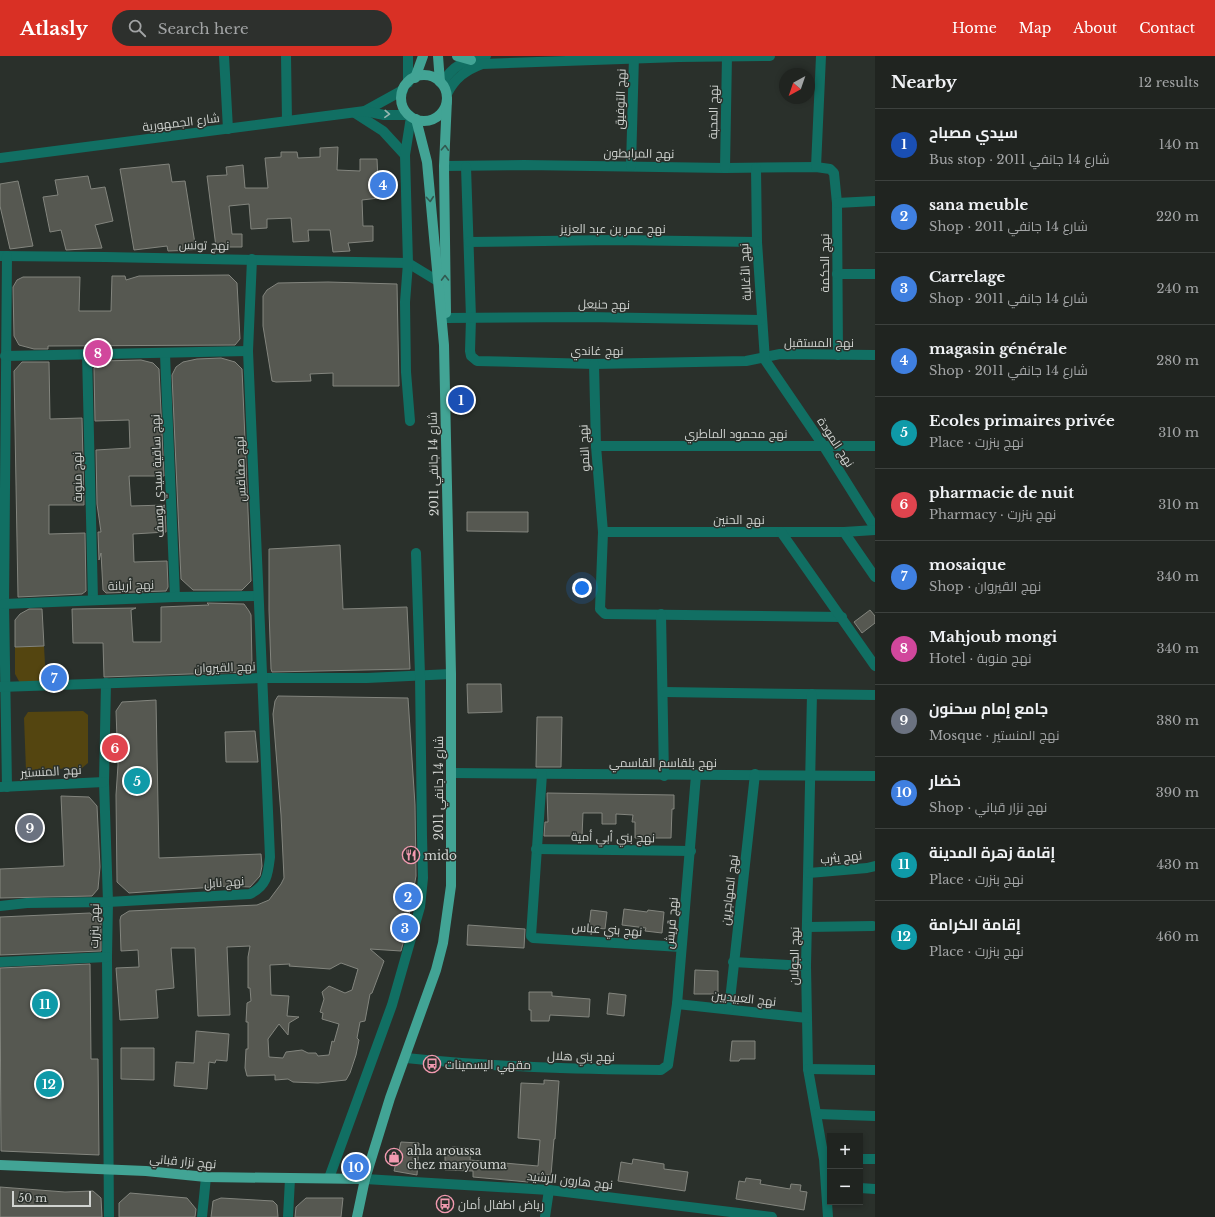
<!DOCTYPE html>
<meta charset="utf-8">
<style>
:root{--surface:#202420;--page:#2d302d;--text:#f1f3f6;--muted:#a2a4a5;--line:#3d413e;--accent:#d93025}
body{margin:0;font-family:"Libre Baskerville",Cairo,serif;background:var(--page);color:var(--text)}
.controls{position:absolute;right:12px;bottom:12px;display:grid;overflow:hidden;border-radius:0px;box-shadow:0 2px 6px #0003}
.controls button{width:36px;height:36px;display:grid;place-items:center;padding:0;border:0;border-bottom:1px solid var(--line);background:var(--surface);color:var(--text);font:20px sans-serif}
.compass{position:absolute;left:779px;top:12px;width:36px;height:36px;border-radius:50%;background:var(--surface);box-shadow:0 2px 6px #0003;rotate:220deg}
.scale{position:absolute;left:12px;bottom:10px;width:79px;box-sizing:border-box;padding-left:4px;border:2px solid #d1d4d1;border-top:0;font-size:11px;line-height:14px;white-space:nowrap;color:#d1d4d1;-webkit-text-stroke:3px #2a302b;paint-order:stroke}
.you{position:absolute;left:582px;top:532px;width:14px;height:14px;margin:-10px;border:3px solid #fff;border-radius:50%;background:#1a73e8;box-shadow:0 0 0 6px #1a73e833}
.badge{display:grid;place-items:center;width:26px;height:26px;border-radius:50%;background:var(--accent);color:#fff;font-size:13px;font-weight:700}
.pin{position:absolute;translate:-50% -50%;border:2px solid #fff;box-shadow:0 1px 4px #0006}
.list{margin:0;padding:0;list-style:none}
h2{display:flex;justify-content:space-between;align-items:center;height:52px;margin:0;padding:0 16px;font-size:17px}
h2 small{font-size:13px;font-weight:400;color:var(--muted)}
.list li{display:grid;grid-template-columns:26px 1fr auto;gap:12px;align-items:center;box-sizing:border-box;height:72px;padding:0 16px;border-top:1px solid var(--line)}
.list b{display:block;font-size:15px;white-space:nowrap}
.list p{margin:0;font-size:13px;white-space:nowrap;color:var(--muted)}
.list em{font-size:13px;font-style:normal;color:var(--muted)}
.icon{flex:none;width:22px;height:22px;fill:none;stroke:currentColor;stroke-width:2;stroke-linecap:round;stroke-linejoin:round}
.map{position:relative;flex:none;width:875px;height:1161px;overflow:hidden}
header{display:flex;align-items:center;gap:24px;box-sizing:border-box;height:56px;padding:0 20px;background:var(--accent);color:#fff}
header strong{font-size:19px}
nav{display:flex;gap:22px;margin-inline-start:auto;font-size:14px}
.search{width:280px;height:36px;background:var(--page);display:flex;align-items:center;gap:10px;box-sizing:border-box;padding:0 14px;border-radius:22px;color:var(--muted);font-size:15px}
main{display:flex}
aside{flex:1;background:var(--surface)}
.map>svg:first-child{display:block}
</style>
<header>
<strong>Atlasly</strong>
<div class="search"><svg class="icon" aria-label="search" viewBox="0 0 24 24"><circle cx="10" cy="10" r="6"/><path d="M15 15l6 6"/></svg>Search here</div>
<nav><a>Home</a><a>Map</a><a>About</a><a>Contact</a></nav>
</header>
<main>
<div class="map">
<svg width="875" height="1161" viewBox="0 0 875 1161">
<rect width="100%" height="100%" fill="#2a302b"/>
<!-- green -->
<g fill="#544510">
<polygon points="44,590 46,626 20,627 15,618 15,591"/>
<polygon points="83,655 88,659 88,707 82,712 26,714 24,662 28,656"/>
</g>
<!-- building -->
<g fill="#565851" stroke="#83857e" fill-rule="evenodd">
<polygon points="338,91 337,114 360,115 360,103 377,103 378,124 386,124 387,141 362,144 363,170 373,170 373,185 348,187 350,195 333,196 330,174 308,174 309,185 293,186 291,162 267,163 267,172 251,173 249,148 229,150 232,178 242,178 242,191 216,191 207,120 227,119 226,111 243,109 245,132 268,132 265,102 281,101 281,96 297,96 298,102 320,101 320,92"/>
<polygon points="169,108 172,126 185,125 196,194 168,195 167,190 134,194 120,113"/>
<polygon points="88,120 91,133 105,131 113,165 95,169 102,192 66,194 61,174 50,176 43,141 58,139 55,124"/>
<polygon points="18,125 33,190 10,193 0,150 0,128"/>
<polygon points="229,219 237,227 240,283 235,289 48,290 48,293 34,293 19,289 14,280 13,231 17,224 23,221 80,221 79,255 111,255 112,220 125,220 126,224 139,220"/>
<polygon points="328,226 397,228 399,330 333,330 333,317 310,318 311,325 276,326 272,325 263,270 263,240 267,234 278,227"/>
<polygon points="221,302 235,306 242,313 251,525 242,534 193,534 181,523 172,319 176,311 183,306 197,303"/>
<polygon points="141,304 153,307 159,313 164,420 129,420 131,450 165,449 166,476 133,478 134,506 167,505 168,531 166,535 106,537 103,534 101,497 99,504 98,476 101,476 97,448 96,394 130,392 129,364 95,365 94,312 102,305"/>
<polygon points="22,306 49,306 50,363 82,362 84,449 49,449 49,478 85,477 86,535 82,538 18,541 14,315"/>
<polygon points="467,456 528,456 528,476 467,475"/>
<polygon points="340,489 343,553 407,551 410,613 272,616 271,613 269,554 269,493"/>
<polygon points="207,547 244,548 249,555 251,559 252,609 246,616 104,621 103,587 73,587 72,553 136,552 131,554 133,586 161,586 161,551 209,549"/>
<polygon points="29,553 42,553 44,590 15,591 15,564 20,558"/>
<polygon points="870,554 875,560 875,567 862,577 854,566"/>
<polygon points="467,628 501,628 502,656 468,657"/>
<path d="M 278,640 L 408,642 L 415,749 L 416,820 L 406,876 L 401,895 L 370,893 L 384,905 L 372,937 L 370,938 L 365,965 L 360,966 L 357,982 L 359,984 L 356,999 L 350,1017 L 346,1024 L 318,1027 L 293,1026 L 288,1023 L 275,1024 L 275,1019 L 247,1020 L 245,1012 L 246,993 L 248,993 L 248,966 L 246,966 L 247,947 L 251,945 L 250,932 L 248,932 L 248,901 L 250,890 L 227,891 L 230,959 L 198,960 L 195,892 L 171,892 L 174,932 L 156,934 L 158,962 L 120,964 L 116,912 L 139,911 L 138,894 L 121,895 L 120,864 L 121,860 L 129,855 L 257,849 L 269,844 L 281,828 L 284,822 L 281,759 L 273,658 L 275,645 ZM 341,907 L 358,913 L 352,934 L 345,937 L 329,930 L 322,936 L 324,943 L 320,956 L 323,957 L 322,963 L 339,968 L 334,986 L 332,985 L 329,999 L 318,1000 L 316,997 L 308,997 L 302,994 L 286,996 L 283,1002 L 269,1001 L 268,983 L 279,968 L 288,979 L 289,967 L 299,961 L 287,960 L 289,940 L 271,939 L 270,909 L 290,908 L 289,910 L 330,913 Z"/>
<polygon points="156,644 159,802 261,798 262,810 260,820 250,831 229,830 129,837 117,826 116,739 118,709 116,655 122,646"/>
<polygon points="537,661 562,661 561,711 536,711"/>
<polygon points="255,675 258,706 226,706 225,676"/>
<polygon points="547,737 674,739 674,753 672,753 671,782 635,782 635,766 632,766 633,759 616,758 616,768 602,768 602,757 583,757 582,780 544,780 545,766 548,766"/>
<polygon points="61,740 89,741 97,750 100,811 98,833 92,840 0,842 0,813 64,810"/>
<polygon points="624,853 647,856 648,854 664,856 662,877 645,875 646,872 622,869"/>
<polygon points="591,854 607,856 605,873 589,871"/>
<polygon points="90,857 101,866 101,895 0,899 0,861"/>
<polygon points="468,869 525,873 524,892 467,889"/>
<polygon points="90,908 91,1003 98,1003 99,1099 1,1095 0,912"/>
<polygon points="695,914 718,915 718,938 694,938"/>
<polygon points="529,936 552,936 552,940 590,943 589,961 550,959 549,965 531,965 531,954 529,954"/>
<polygon points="609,937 626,939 624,960 607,958"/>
<polygon points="196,975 229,978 227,1005 216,1004 215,1007 209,1006 207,1033 174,1030 176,1006 194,1007"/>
<polygon points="732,985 755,985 755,1003 740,1003 739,1005 730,1005"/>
<polygon points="121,992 154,992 154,1024 121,1023"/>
<polygon points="544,1024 559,1025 555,1083 554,1083 551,1119 537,1118 536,1122 528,1122 528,1126 473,1121 473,1115 445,1114 445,1099 452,1099 452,1091 471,1092 470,1104 538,1110 540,1084 518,1082 521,1027 544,1028"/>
<polygon points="401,1086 419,1087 417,1119 394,1115"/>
<polygon points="633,1103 664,1108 664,1113 688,1116 685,1135 618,1125 621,1106 632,1108"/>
<polygon points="746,1122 761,1124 760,1128 790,1133 791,1128 801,1129 800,1135 807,1136 804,1154 736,1143 739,1125 745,1126"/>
<polygon points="0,1131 65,1136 93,1135 101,1142 102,1161 0,1161"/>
<polygon points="130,1137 187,1142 196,1153 195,1161 119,1161 119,1147"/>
<polygon points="221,1142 273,1145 277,1149 278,1161 211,1161 213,1145"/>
<polygon points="306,1142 343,1142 341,1161 295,1161 296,1151"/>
</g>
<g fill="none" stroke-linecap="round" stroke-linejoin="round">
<!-- minor -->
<g stroke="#116f63" stroke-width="10">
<polyline points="224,0 228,73"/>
<polyline points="286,0 287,65"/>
<polyline points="408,27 408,0"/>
<path d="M 442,28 C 453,8 465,5 486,0"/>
<path d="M 447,38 C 455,22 466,14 482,8 L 679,1 L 770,0"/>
<polyline points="365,55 403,34"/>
<polyline points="355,57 383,75 405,99"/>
<polyline points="0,102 365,55 384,59 409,59"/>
<polyline points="444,110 524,109 725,112 816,111 830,113 834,117 837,147 838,299"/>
<polyline points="631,110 634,0"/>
<polyline points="466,111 471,262 470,295 471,300 477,305 594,308 746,305 780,298 875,299"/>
<polyline points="816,111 821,0"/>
<polyline points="725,112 727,0"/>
<polyline points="756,112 757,186 765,304 823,389 875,472"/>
<polyline points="837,147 875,145"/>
<polyline points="469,186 614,184 757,186"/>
<polyline points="0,200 105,201 408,207 436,224"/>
<polyline points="7,200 4,548 7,731"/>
<polyline points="837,218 875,218"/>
<polyline points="446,262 586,261 761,264"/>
<polyline points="87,298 93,544"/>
<polyline points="165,298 175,541"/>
<polyline points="5,300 248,295"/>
<polyline points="594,308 596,390 603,476 600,553 605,558 842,561"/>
<polyline points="410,365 406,316 405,246 408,207 405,99 411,61"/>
<polyline points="596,390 875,390"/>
<polyline points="603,476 844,476 875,474"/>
<polyline points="781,476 875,610"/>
<polyline points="844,476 875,521"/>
<polyline points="4,548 175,541 258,540"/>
<polyline points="661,558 664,720"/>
<polyline points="106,627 104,726 108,846 107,901 109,1161"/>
<polyline points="0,631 261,622 367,622 451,618"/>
<polyline points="664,636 875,639"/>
<polyline points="812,638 806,910 808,1013 824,1103 828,1161"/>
<polyline points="451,717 875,720"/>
<polyline points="542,718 531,880 533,882 681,891"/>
<polyline points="0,731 104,726"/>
<polyline points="536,793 691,795"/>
<polyline points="809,817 867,812 875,810"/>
<path d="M 0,850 L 27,847 L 108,846 L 250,838 C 267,830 268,818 270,801 L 248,295 L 252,203"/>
<polyline points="808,871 873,870"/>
<polyline points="0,906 107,901"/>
<polyline points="733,906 806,910"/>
<polyline points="677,948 807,962"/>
<polyline points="729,953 755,718"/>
<path d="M 406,1002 C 491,1011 576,1013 661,1014 L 668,1009 L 677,948 L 696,719"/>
<polyline points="808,1013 875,1014"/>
<polyline points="817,1058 875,1060"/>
<polyline points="860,1103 875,1103"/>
<polyline points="329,1122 392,949 420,851 423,822 422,780 420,619 416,497"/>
<polyline points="365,1123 549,1134 772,1161"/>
<polyline points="860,1132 875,1133"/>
<polyline points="202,1161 206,1121"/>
<polyline points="288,1161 290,1123"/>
<polyline points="545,1161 549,1134"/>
</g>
<!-- major -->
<g stroke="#42a495" stroke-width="10">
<polyline points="438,0 440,26"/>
<polyline points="457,0 471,4"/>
<circle cx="424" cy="42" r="23"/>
<polyline points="415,22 423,0"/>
<polyline points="446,257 444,110 447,43"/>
<polyline points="0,1109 146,1115 206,1121 365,1123"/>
<polyline points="357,1161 365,1123 390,1042 436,914 443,887 451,830 451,618 444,289 427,106 416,63"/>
</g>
</g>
<!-- one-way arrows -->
<defs><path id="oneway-chevron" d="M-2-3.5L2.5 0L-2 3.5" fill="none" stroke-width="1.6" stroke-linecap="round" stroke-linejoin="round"/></defs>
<use stroke="#97b6b0" href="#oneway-chevron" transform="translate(387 58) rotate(3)"/>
<g stroke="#325950">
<use href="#oneway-chevron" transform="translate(445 92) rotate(-87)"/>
<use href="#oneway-chevron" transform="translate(430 143) rotate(85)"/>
<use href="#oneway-chevron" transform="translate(445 222) rotate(-91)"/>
</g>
<!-- icons -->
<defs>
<symbol id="restaurant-ring" viewBox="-11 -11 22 22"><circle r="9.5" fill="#2a302b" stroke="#f29ab0" stroke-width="1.5"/><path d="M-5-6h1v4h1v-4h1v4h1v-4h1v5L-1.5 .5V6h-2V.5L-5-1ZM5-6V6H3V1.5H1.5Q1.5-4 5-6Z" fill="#f29ab0"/></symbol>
<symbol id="bus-ring" viewBox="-11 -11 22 22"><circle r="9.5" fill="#2a302b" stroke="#f29ab0" stroke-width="1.5"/><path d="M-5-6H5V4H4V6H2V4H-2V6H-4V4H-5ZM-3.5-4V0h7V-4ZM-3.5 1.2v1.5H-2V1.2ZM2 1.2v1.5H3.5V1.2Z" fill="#f29ab0"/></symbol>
<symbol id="shop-ring" viewBox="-11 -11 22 22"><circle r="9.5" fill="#2a302b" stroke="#f29ab0" stroke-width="1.5"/><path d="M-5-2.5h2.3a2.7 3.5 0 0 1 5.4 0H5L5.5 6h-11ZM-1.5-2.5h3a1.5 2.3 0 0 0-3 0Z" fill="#f29ab0"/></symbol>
</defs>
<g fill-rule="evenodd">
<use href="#restaurant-ring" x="401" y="789" width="20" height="20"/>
<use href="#bus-ring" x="422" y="998" width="20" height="20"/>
<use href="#shop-ring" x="384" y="1091" width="20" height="20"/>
<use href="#bus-ring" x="435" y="1138" width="20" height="20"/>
</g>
<g text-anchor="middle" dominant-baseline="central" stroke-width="3" stroke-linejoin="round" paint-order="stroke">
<!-- street labels -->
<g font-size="12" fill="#d1d4d1" stroke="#2a302b">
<text transform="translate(620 43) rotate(-88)">نهج التوفيق</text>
<text transform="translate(713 56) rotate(-89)">نهج المحبة</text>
<text transform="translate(181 66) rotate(-7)">شارع الجمهورية</text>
<text transform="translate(639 97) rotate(1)">نهج المرابطون</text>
<text x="613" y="172">نهج عمر بن عبد العزيز</text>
<text transform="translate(204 189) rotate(1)">نهج تونس</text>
<text transform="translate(824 207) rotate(-90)">نهج الحكمة</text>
<text transform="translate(745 216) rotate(-93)">نهج الأغالبة</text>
<text transform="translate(604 248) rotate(1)">نهج حنبعل</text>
<text x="819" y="286">نهج المستقبل</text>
<text x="597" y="294">نهج غاندي</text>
<text x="736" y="377">نهج محمود الماطري</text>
<text transform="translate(836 386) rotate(57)">نهج المودة</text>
<text transform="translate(584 392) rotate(-93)">نهج النمو</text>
<text transform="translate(433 408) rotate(-91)">شارع 14 جانفي 2011</text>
<text transform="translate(240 413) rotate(-92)">نهج صفاقس</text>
<text transform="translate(157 420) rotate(-92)">نهج ساقية سيدي يوسف</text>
<text transform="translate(77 421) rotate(-91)">نهج منوبة</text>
<text x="739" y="463">نهج الحنين</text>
<text transform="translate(131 529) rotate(-2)">نهج أريانة</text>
<text transform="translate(225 611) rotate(-2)">نهج القيروان</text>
<text x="663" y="706">نهج بلقاسم القاسمي</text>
<text transform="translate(51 715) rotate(-3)">نهج المنستير</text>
<text transform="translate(438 732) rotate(-90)">شارع 14 جانفي 2011</text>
<text transform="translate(613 781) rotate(1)">نهج بني أبي أمية</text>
<text transform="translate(841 801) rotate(-6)">نهج يثرب</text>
<text transform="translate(224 826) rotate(-4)">نهج نابل</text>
<text transform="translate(729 834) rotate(-83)">نهج المهاجرين</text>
<text transform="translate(671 867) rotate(-85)">نهج قريش</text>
<text transform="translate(94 870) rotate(-89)">نهج بنزرت</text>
<text transform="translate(607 873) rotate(4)">نهج بني عباس</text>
<text transform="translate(794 900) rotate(-89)">نهج الجولان</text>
<text transform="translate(744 942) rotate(6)">نهج العبيديين</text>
<text transform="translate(581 1000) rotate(1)">نهج بني هلال</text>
<text transform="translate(183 1105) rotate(5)">نهج نزار قباني</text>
<text transform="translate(570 1124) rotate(6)">نهج هارون الرشيد</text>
</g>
<!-- poi labels -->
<g font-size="12" fill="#d1d4d1" stroke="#2a302b" text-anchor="start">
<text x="424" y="799">mido</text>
<text x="445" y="1008">مقهي اليسمينات</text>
<text x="407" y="1094">ahla aroussa<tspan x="407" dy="14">chez maryouma</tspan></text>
<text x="458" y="1148">رياض اطفال أمان</text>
</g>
</g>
</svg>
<div class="controls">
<button>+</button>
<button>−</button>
</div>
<svg class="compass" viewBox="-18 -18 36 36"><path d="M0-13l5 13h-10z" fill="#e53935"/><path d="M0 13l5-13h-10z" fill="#a2a4a5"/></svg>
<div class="scale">50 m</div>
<div class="you"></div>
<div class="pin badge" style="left:461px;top:344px;background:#1a4fb4">1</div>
<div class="pin badge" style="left:408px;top:841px;background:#3f7fe0">2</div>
<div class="pin badge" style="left:405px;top:872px;background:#3f7fe0">3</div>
<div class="pin badge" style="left:383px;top:129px;background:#3f7fe0">4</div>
<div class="pin badge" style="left:137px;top:725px;background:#0f9aa8">5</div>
<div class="pin badge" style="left:115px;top:692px;background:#e0444e">6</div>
<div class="pin badge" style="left:54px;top:622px;background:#3f7fe0">7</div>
<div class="pin badge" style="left:98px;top:297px;background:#d1479c">8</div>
<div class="pin badge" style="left:30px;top:772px;background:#6b7280">9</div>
<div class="pin badge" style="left:356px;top:1111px;background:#3f7fe0">10</div>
<div class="pin badge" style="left:45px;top:948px;background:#0f9aa8">11</div>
<div class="pin badge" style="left:49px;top:1028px;background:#0f9aa8">12</div>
</div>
<aside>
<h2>Nearby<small>12 results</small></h2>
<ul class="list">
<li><span class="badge" style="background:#1a4fb4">1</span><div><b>سيدي مصباح</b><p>Bus stop · شارع 14 جانفي 2011</p></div><em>140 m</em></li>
<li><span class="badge" style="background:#3f7fe0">2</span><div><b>sana meuble</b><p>Shop · شارع 14 جانفي 2011</p></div><em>220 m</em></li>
<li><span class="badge" style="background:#3f7fe0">3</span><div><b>Carrelage</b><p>Shop · شارع 14 جانفي 2011</p></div><em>240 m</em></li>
<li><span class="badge" style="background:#3f7fe0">4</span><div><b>magasin générale</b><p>Shop · شارع 14 جانفي 2011</p></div><em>280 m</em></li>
<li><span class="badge" style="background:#0f9aa8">5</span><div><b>Ecoles primaires privée</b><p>Place · نهج بنزرت</p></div><em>310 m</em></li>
<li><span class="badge" style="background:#e0444e">6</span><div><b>pharmacie de nuit</b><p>Pharmacy · نهج بنزرت</p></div><em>310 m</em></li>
<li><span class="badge" style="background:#3f7fe0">7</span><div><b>mosaique</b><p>Shop · نهج القيروان</p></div><em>340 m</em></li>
<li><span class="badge" style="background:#d1479c">8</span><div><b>Mahjoub mongi</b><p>Hotel · نهج منوبة</p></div><em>340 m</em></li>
<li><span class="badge" style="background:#6b7280">9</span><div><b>جامع إمام سحنون</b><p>Mosque · نهج المنستير</p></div><em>380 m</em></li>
<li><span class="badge" style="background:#3f7fe0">10</span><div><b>خضار</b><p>Shop · نهج نزار قباني</p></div><em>390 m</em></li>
<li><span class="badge" style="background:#0f9aa8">11</span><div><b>إقامة زهرة المدينة</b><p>Place · نهج بنزرت</p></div><em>430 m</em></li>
<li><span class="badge" style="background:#0f9aa8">12</span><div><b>إقامة الكرامة</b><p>Place · نهج بنزرت</p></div><em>460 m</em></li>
</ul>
</aside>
</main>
